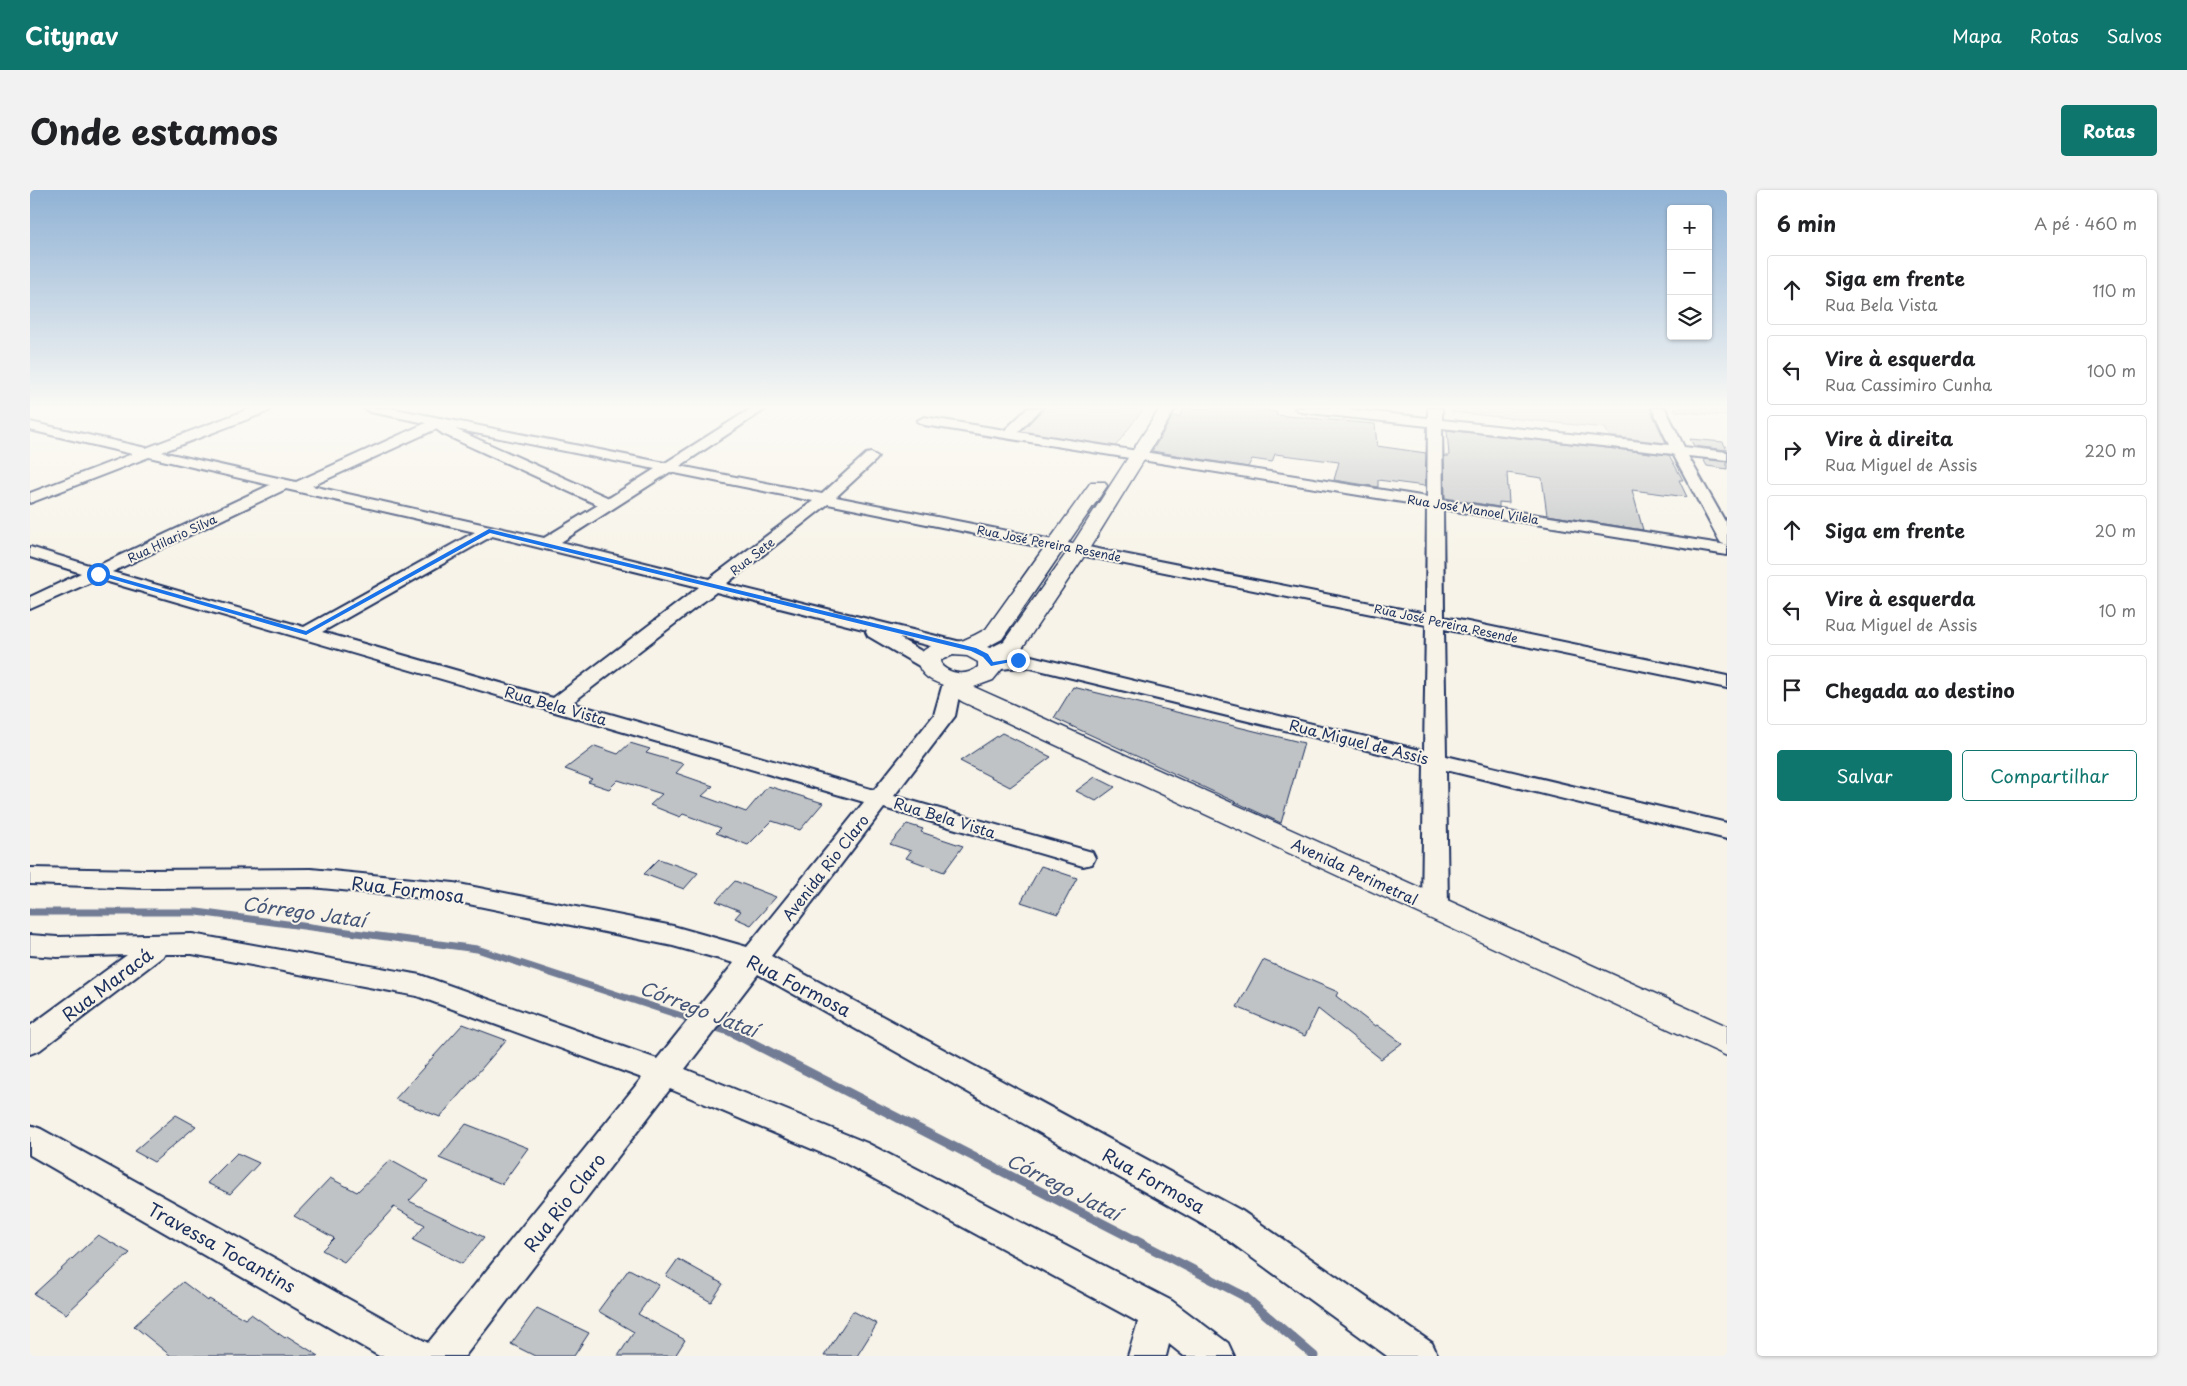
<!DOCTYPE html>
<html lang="pt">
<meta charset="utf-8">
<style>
:root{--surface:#fff;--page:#f2f2f2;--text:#202124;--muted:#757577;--line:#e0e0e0;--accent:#0f766e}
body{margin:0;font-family:"Playpen Sans",sans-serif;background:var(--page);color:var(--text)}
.controls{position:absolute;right:15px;top:15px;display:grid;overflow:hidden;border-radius:5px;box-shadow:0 1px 4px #0004}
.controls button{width:45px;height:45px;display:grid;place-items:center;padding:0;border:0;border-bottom:1px solid var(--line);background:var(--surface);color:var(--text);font:25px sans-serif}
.stop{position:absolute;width:15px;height:15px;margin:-11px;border:4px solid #1a73e8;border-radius:50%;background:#fff}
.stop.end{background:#1a73e8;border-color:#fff;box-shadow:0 1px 5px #0008}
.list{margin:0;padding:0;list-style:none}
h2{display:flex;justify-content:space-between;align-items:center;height:65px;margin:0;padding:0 20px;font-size:21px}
h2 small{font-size:16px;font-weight:400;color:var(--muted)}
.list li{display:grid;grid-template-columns:32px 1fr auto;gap:15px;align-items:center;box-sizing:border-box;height:70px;margin:0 10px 10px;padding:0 10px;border:1px solid var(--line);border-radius:5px}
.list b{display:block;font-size:19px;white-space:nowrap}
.list p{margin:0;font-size:16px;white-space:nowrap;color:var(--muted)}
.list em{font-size:16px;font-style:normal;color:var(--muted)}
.actions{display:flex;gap:10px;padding:15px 20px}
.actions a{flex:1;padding:11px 0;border:1px solid var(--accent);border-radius:5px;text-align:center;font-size:18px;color:var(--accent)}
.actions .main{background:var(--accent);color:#fff}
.icon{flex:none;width:28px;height:28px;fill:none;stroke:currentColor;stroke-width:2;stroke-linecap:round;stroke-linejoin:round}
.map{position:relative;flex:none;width:1697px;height:1166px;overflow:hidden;border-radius:5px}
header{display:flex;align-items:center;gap:30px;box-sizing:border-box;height:70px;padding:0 25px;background:var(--accent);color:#fff}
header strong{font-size:24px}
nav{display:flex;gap:28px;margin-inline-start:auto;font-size:18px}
.intro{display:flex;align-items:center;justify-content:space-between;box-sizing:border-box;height:120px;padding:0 30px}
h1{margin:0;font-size:35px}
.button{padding:12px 22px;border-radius:5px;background:var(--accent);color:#fff;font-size:18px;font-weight:700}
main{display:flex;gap:30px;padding:0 30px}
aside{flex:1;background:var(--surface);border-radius:5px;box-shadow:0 1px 4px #0004}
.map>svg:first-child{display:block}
</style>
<header>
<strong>Citynav</strong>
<nav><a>Mapa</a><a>Rotas</a><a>Salvos</a></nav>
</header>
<div class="intro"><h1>Onde estamos</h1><a class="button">Rotas</a></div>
<main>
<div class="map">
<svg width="1697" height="1166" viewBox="0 0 1697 1166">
<rect width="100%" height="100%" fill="#f7f3e8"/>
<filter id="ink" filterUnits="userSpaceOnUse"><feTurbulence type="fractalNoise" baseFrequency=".02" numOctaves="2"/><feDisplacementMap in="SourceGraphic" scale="10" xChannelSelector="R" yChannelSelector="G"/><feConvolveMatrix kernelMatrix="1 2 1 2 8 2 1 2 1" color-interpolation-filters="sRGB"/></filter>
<g filter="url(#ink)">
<!-- green -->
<g fill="#d7d6d4" stroke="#798299">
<polygon points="1007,218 1114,218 1084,258 984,242"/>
<polygon points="1421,218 1619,218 1636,253 1579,246 1575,238 1422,222"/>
<polygon points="1644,218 1697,218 1697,226 1646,221"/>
</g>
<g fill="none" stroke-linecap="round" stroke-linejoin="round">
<!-- stream-far1 -->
<polyline stroke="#727c95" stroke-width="7" points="0,722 167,722 447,759 661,829"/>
<!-- stream -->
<g stroke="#727c95" stroke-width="9">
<polyline points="657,828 668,831"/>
<polyline points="680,835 699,841 1214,1106 1284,1166"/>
</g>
</g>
<!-- building -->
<g fill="#c0c3c5" stroke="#1b2f5e">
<polygon points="1155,218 1215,218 1247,222 1246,225 1345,234 1347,256 1396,263 1395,296 1348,290 1348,297 1304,290 1309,272 1245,264 1242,272 1222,269 1218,277 1122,261 1143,226 1149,227"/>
<polygon points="1417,240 1639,265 1653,290 1649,290 1657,307 1602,300 1613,340 1517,325 1512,288 1477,283 1479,313 1469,312 1469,317 1415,308 1414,266 1419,266"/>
<polygon points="1660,249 1693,252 1697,260 1664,256"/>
<polygon points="1673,269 1697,272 1697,279 1677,276"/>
<polygon points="1043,497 1274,553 1251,633 1024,528"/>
<polygon points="972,543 1021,567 980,597 930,571"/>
<polygon points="600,553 620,559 616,563 654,574 646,583 683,596 672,606 716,622 738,596 793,613 770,640 742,631 718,655 686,643 691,638 653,624 650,627 620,615 632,604 588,590 579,599 558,592 562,589 535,579 565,556 588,564"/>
<polygon points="1065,587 1085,597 1066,611 1046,601"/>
<polygon points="877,634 893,639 891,642 933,656 914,682 876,668 881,661 860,654"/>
<polygon points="629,669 668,683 654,699 614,684"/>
<polygon points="1011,676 1047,688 1028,724 991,712"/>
<polygon points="705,691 746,707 721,735 705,728 711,721 686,711"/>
<polygon points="1233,770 1308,802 1306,806 1345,836 1347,835 1372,853 1351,869 1288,819 1275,846 1207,817"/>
<polygon points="433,834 476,850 410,927 365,909"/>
<polygon points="146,925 166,936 124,972 104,961"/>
<polygon points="436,934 498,958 472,994 409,968"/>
<polygon points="207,963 229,973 200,1004 177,993"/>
<polygon points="360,970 398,991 379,1011 454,1047 432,1074 383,1050 395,1035 364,1017 314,1072 292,1060 304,1048 264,1026 300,988 327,1002"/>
<polygon points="68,1045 100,1063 36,1124 4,1104"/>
<polygon points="648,1069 693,1094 681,1112 636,1086"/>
<polygon points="599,1079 629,1095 608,1124 655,1150 645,1166 588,1166 604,1142 568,1121"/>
<polygon points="153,1092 178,1111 179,1109 215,1129 221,1124 255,1148 257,1146 289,1166 141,1166 104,1136"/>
<polygon points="507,1118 559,1143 544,1166 505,1166 481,1154"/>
<polygon points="823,1121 847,1134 827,1166 794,1166"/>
</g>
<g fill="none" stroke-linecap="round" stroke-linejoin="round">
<defs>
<path id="minor" d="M 222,218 L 240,218 L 239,221 L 132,262 L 266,292 L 396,233 L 340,222 L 334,218 L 360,218 L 635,273 L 722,218 L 737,218 L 650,276 L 792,304 L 836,264 L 841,263 L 848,267 L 846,270 L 806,307 L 1396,424 L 1397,316 L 894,235 L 887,231 L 894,227 L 975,240 L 998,218 L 1012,218 L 988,242 L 1397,307 L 1398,236 L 1271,222 L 1265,218 L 1306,218 L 1398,228 L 1398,218 L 1412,218 L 1412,230 L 1639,255 L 1622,218 L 1635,218 L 1654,257 L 1697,262 L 1697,270 L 1658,266 L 1697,335 L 1697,355 L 1691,353 L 1689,350 L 1643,264 L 1412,238 L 1413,310 L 1697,355 L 1697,365 L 1413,319 L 1414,427 L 1697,486 L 1697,498 L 1414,439 L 1416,566 L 1697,633 L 1697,649 L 1416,580 L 1418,718 L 1414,724 L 1405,727 L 1396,724 L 1392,718 L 1394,574 L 1001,478 C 985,475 969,482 954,478 L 951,474 L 954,470 C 970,466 985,464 1001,466 L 1394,561 L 1396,435 L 798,314 L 696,394 L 935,453 L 938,457 L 935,461 L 928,463 L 869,448 L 905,469 L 908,473 L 905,477 L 891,477 L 838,446 L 836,442 L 837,440 L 686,402 L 542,513 L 844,600 L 904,525 L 915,486 L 922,484 L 929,486 L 932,490 L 925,526 L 864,606 L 1062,662 L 1065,668 L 1062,674 L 1053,676 L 854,618 L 741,766 L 1212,1021 L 1402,1153 L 1408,1166 L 1357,1166 L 1188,1043 L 728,784 L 655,879 L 837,953 L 1142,1111 L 1198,1153 L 1204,1166 L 1154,1166 L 1139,1154 L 1136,1166 L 1098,1166 L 1108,1132 L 815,973 L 640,899 L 435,1166 L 349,1166 L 0,965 L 0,935 L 11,939 L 398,1153 L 612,888 L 387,806 L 162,764 L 136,764 L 10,860 L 0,864 L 0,836 L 97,765 L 27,767 L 0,765 L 0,745 L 27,747 L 162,744 L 390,785 L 627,869 L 704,773 L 643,756 L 424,711 L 281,697 L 115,698 L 0,694 L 0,678 L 115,680 L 281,679 L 424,693 L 643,736 L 717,757 L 834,612 L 68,389 L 0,419 L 0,407 L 51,383 L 0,367 L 0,357 L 65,377 L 240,295 L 119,267 L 0,313 L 0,303 L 102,264 L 0,240 L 0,232 L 116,258 ZM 406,239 L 413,244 L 568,315 L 514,348 L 282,296 ZM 425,239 L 625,279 L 579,308 ZM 640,282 L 783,311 L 679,389 L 531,352 ZM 256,299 L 445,342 L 274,437 L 82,382 ZM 462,346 L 669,397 L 523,508 L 292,442 Z"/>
<path id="secondary" d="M 1130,218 L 1146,218 L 1059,359 L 990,461 L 986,465 L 972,470 L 972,479 L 963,490 L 944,497 L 1697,836 L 1697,866 L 933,512 L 925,507 L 918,496 C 902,492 889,486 887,468 C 900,449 917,456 934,450 C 941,447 949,443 956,439 L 1061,292 L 1075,292 L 1077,296 L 972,449 L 957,457 L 960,458 L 974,451 L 1040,358 ZM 923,465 L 937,466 L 948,472 L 948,477 C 937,486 923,485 912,476 L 911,470 Z"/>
</defs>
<!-- minor casing -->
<use href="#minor" stroke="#1b2f5e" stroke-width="4"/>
<!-- secondary casing -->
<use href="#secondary" stroke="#1b2f5e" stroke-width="3"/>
<!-- minor -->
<use href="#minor" fill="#f7f3e8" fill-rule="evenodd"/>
<!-- secondary -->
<use href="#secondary" fill="#f7f3e8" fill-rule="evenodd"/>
</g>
</g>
<!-- sky -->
<linearGradient id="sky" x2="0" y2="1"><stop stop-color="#90b2d5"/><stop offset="0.57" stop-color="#fbfaf5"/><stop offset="1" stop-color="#fbfaf5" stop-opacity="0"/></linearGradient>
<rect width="1697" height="381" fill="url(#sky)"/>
<!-- route -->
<polygon fill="#1a73e8" points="459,339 946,458 958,464 963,472 988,468 991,470 961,476 953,467 941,461 460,343 276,445 64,384 70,382 276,441"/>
<g text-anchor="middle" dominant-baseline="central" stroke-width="4" stroke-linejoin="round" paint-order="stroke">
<!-- far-street labels -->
<g font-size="12" fill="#1b2f5e" stroke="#f7f3e8">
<text transform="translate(1443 319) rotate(9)">Rua José Manoel Vilela</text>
<text transform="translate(142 348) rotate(-25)">Rua Hilario Silva</text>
<text transform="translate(1019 353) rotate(11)">Rua José Pereira Resende</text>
<text transform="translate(722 366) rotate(-38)">Rua Sete</text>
<text transform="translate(1416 433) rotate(12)">Rua José Pereira Resende</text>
</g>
<!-- street labels -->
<g font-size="15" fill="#1b2f5e" stroke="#f7f3e8">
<text transform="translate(526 515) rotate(16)">Rua Bela Vista</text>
<text transform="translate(1329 551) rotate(14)">Rua Miguel de Assis</text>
<text transform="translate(915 627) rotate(17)">Rua Bela Vista</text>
<text transform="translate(795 677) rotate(-52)">Avenida Rio Claro</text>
<text transform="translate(1325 681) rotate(25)">Avenida Perimetral</text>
</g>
<!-- near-street labels -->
<g font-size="18" fill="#1b2f5e" stroke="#f7f3e8">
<text transform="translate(378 699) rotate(7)">Rua Formosa</text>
<text transform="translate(77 794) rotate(-37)">Rua Maracá</text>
<text transform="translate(769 795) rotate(27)">Rua Formosa</text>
<text transform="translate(1124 990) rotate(29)">Rua Formosa</text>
<text transform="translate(534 1012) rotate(-52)">Rua Rio Claro</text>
<text transform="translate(192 1057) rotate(29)">Travessa Tocantins</text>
</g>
<!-- near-water labels -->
<g font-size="19" font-style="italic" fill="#465679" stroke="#f7f3e8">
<text transform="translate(274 721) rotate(8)">Córrego Jataí</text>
<text transform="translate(669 818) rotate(21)">Córrego Jataí</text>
<text transform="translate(1034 996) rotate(27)">Córrego Jataí</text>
</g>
</g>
</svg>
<div class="controls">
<button>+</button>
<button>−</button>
<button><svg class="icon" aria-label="layers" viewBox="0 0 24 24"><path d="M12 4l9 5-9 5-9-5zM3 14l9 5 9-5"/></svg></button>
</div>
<div class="stop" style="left:68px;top:384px"></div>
<div class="stop end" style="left:988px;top:470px"></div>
</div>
<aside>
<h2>6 min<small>A pé · 460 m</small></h2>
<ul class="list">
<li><svg class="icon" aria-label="ahead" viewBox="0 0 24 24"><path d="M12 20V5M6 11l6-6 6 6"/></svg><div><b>Siga em frente</b><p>Rua Bela Vista</p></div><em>110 m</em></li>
<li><svg class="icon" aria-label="left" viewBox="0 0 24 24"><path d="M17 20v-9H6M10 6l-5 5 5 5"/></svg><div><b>Vire à esquerda</b><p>Rua Cassimiro Cunha</p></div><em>100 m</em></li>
<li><svg class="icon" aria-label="right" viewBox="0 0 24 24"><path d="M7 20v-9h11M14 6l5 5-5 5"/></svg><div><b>Vire à direita</b><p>Rua Miguel de Assis</p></div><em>220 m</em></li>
<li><svg class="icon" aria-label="ahead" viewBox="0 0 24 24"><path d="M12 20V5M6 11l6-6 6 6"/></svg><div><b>Siga em frente</b></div><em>20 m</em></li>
<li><svg class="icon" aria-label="left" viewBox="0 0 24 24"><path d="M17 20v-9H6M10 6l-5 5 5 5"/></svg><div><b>Vire à esquerda</b><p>Rua Miguel de Assis</p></div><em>10 m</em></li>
<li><svg class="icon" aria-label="arrive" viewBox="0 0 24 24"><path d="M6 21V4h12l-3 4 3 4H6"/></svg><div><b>Chegada ao destino</b></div></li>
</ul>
<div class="actions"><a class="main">Salvar</a><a>Compartilhar</a></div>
</aside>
</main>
